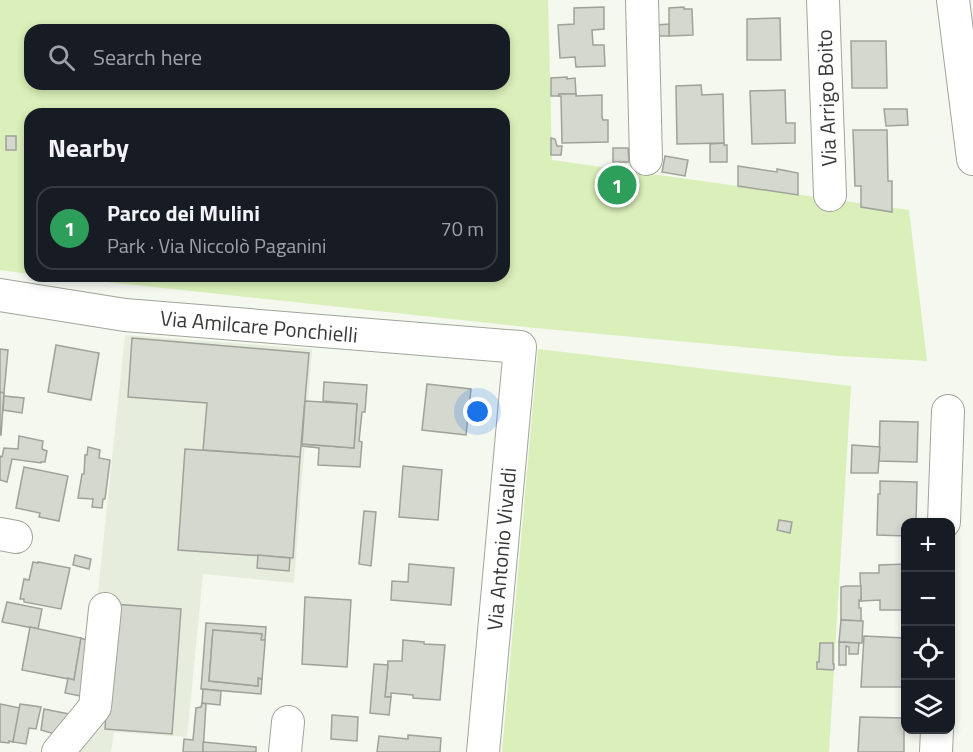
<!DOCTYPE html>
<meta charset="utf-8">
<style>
:root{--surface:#171b24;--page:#242831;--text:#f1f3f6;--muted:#9ea1a6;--line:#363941;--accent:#824ec6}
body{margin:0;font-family:"Titillium Web",sans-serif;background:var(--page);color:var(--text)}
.controls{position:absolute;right:18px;bottom:18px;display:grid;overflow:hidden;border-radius:12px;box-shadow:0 3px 9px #0003}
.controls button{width:54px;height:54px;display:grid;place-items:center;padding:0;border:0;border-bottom:2px solid var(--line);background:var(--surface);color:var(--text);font:30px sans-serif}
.you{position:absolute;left:478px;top:412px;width:21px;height:21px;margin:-15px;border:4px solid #fff;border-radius:50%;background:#1a73e8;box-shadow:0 0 0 9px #1a73e833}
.badge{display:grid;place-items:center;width:39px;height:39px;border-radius:50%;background:var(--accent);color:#fff;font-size:20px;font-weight:700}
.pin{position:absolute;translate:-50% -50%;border:3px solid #fff;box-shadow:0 2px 6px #0006}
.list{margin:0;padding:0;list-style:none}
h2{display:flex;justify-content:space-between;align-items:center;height:78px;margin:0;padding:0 24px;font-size:26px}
h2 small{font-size:20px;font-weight:400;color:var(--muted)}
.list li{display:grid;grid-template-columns:39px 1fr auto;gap:18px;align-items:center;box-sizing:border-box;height:84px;margin:0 12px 12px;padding:0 12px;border:2px solid var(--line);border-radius:18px}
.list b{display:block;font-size:22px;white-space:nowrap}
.list p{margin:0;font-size:20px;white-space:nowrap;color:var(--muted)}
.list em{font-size:20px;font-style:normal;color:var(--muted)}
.icon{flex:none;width:33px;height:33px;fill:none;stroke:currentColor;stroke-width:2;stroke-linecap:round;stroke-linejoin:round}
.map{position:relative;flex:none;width:973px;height:752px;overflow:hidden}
.search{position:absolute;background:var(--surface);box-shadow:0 3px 9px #0003;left:24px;top:24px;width:486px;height:66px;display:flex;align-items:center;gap:15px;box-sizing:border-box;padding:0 21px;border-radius:18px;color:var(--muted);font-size:22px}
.panel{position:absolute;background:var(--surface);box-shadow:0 3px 9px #0003;left:24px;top:108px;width:486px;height:174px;border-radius:18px}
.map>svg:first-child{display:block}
</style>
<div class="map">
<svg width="973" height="752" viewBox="0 0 973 752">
<rect width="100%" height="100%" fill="#f4f8ef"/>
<!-- built -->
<polygon fill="#e6eddd" points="125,335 312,349 294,583 203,574 187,737 114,732 111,752 47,752 86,706"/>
<!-- green -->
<g fill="#daefb9" fill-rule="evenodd">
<path d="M 0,0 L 548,0 L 552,160 L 909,210 L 927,361 L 841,356 L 535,328 L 52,276 L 504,276 L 504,114 L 30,114 L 30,274 L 0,270 ZM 30,30 L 504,30 L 504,84 L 30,84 Z"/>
<polygon points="538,349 851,386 829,752 502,752"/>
</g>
<!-- building -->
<g fill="#d4d8cf" stroke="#9ea29a" stroke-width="1.5">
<polygon points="604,7 604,29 592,30 593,45 604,45 605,66 576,67 575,57 560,58 558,25 574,24 574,8"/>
<polygon points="684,7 684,9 692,9 693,35 669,36 669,8"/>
<polygon points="780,18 781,60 747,60 747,19"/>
<polygon points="669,24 669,36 657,36 656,25"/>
<polygon points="851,41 886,41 887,88 852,88"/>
<polygon points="567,77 567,79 575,78 576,94 559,94 559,96 551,96 551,78"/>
<polygon points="701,85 702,95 723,94 724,143 677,144 676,86"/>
<polygon points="785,90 786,123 795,123 795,143 752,144 750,91"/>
<polygon points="559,94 576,94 576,96 602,95 602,117 603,120 608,120 608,142 562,143 561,96 559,96"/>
<polygon points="884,109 907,109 908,125 886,126"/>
<polygon points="853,130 887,130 888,181 892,181 892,212 861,207 861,186 855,186"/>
<rect x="6" y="136" width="10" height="14"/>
<polygon points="551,138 555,139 557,146 562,146 561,155 551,155"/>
<polygon points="724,143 724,145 727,145 727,162 710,162 710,144"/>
<polygon points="613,148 628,148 629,162 613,162"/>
<polygon points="665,156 688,160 685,176 662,172"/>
<polygon points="738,166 777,172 777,169 798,173 798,195 738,186"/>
<polygon points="132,338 309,353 300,457 203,450 207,403 128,397"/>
<polygon points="56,345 99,353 91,400 48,392"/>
<polygon points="0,349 8,350 4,393 0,392"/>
<polygon points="324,382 367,385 365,412 362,412 359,441 362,442 360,467 318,465 319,448 302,446 302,444 354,448 357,404 323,401"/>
<polygon points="427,384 471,389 466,435 422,430"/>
<polygon points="0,392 4,393 1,435 0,435"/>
<polygon points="4,396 24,398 22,413 3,410"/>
<polygon points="305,401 357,404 354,448 302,444"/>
<polygon points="880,421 918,422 917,462 879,461"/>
<polygon points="19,436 43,441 42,449 47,451 45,462 41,462 41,463 12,459 7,482 0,480 0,456 2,457 4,448 18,449"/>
<polygon points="852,445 880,447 878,473 851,473"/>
<polygon points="88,447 100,450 99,458 110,460 105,499 103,499 102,508 92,507 93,499 78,498 82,474 84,474 85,455 87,455"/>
<polygon points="185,449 300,457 293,558 178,550"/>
<polygon points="403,466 442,470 438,520 399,517"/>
<polygon points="24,467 68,476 59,521 39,517 40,513 16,508"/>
<polygon points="880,481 917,482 916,522 906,522 906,536 877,535 878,494 880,494"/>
<polygon points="364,511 376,512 371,566 359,564"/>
<polygon points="779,520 792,522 790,533 777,530"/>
<polygon points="75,555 91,559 89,569 73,565"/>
<polygon points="258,555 290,558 289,571 257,568"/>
<polygon points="33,562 38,563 38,562 70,568 61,609 24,602 24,599 20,599 24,579 29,580"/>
<polygon points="409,564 454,568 451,605 391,600 392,581 408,582"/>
<polygon points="906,564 906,610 880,610 880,600 861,601 860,573 879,573 879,565"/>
<polygon points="846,586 861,586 861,601 859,600 859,608 861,608 861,621 841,620 841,587"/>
<polygon points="305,597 351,600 347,667 302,664"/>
<polygon points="7,602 42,609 38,629 2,622"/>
<polygon points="113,604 181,609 172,734 105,729"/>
<polygon points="841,620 863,621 862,643 839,642"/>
<polygon points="206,623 266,627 265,640 261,640 262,634 213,630 209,681 258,686 258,678 262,679 261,694 201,689"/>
<polygon points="30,627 81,638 74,680 22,670"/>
<polygon points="213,630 262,634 261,640 265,640 265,643 262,679 258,678 258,686 209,681"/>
<polygon points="864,636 904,638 903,687 861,687"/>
<polygon points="81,638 86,640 86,697 65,693 68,678 74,680"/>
<polygon points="403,640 424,642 424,644 445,645 440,700 413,698 413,695 391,693 391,697 385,697 388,661 402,661"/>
<polygon points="839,642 859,643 858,654 849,654 849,647 846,646 846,665 839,665"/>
<polygon points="820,643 833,643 833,664 834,664 834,669 833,670 817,669 817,662 819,662"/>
<polygon points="374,664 388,665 385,697 391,697 389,715 370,713"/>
<polygon points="203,689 221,691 220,705 202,703"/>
<polygon points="202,703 206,704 203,752 183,752 184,739 193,740 196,708 201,707"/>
<polygon points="0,704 20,708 13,742 9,741 9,743 0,742"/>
<polygon points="20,704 41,707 36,729 29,728 26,744 13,742"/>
<polygon points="44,709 74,715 58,735 41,730"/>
<polygon points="332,715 358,717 357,741 331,739"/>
<polygon points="860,717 904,718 904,752 858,752"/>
<polygon points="408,735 441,738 440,752 377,752 379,736 408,739"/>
<polygon points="203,742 256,747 256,752 203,752"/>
</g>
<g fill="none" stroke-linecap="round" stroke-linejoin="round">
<defs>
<g id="minor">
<polyline points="642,0 646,159"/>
<polyline points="823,0 830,195"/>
<polyline points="953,0 973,159"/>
<polyline points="0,295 125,315 520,347 483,752"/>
<polyline points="944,522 948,411"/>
<polyline points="0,534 16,537"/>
<polyline points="58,752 95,707 105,609"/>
<polyline points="285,752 288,722"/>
<polyline points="936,752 937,730"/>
</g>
</defs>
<!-- minor casing -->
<use href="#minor" stroke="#a1a49c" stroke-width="34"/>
<!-- minor -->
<use href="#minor" stroke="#fff" stroke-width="32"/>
</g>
<g text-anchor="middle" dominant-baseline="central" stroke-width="5" stroke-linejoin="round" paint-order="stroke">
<!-- street labels -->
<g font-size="21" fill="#393a37" stroke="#fff">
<text transform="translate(826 98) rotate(-92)">Via Arrigo Boito</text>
<text transform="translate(259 326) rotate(5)">Via Amilcare Ponchielli</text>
<text transform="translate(501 549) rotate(-85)">Via Antonio Vivaldi</text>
</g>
</g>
</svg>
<div class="controls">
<button>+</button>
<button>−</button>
<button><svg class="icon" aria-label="locate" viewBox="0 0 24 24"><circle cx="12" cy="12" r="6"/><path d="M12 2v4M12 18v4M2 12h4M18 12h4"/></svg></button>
<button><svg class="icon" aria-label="layers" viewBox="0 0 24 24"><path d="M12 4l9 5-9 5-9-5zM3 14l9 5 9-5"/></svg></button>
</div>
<div class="you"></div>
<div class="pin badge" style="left:617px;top:185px;background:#2e9e5b">1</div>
<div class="search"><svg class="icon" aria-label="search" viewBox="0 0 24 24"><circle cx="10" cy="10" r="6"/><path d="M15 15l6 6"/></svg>Search here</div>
<section class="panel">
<h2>Nearby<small></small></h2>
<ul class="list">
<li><span class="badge" style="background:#2e9e5b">1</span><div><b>Parco dei Mulini</b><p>Park · Via Niccolò Paganini</p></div><em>70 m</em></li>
</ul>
</section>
</div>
